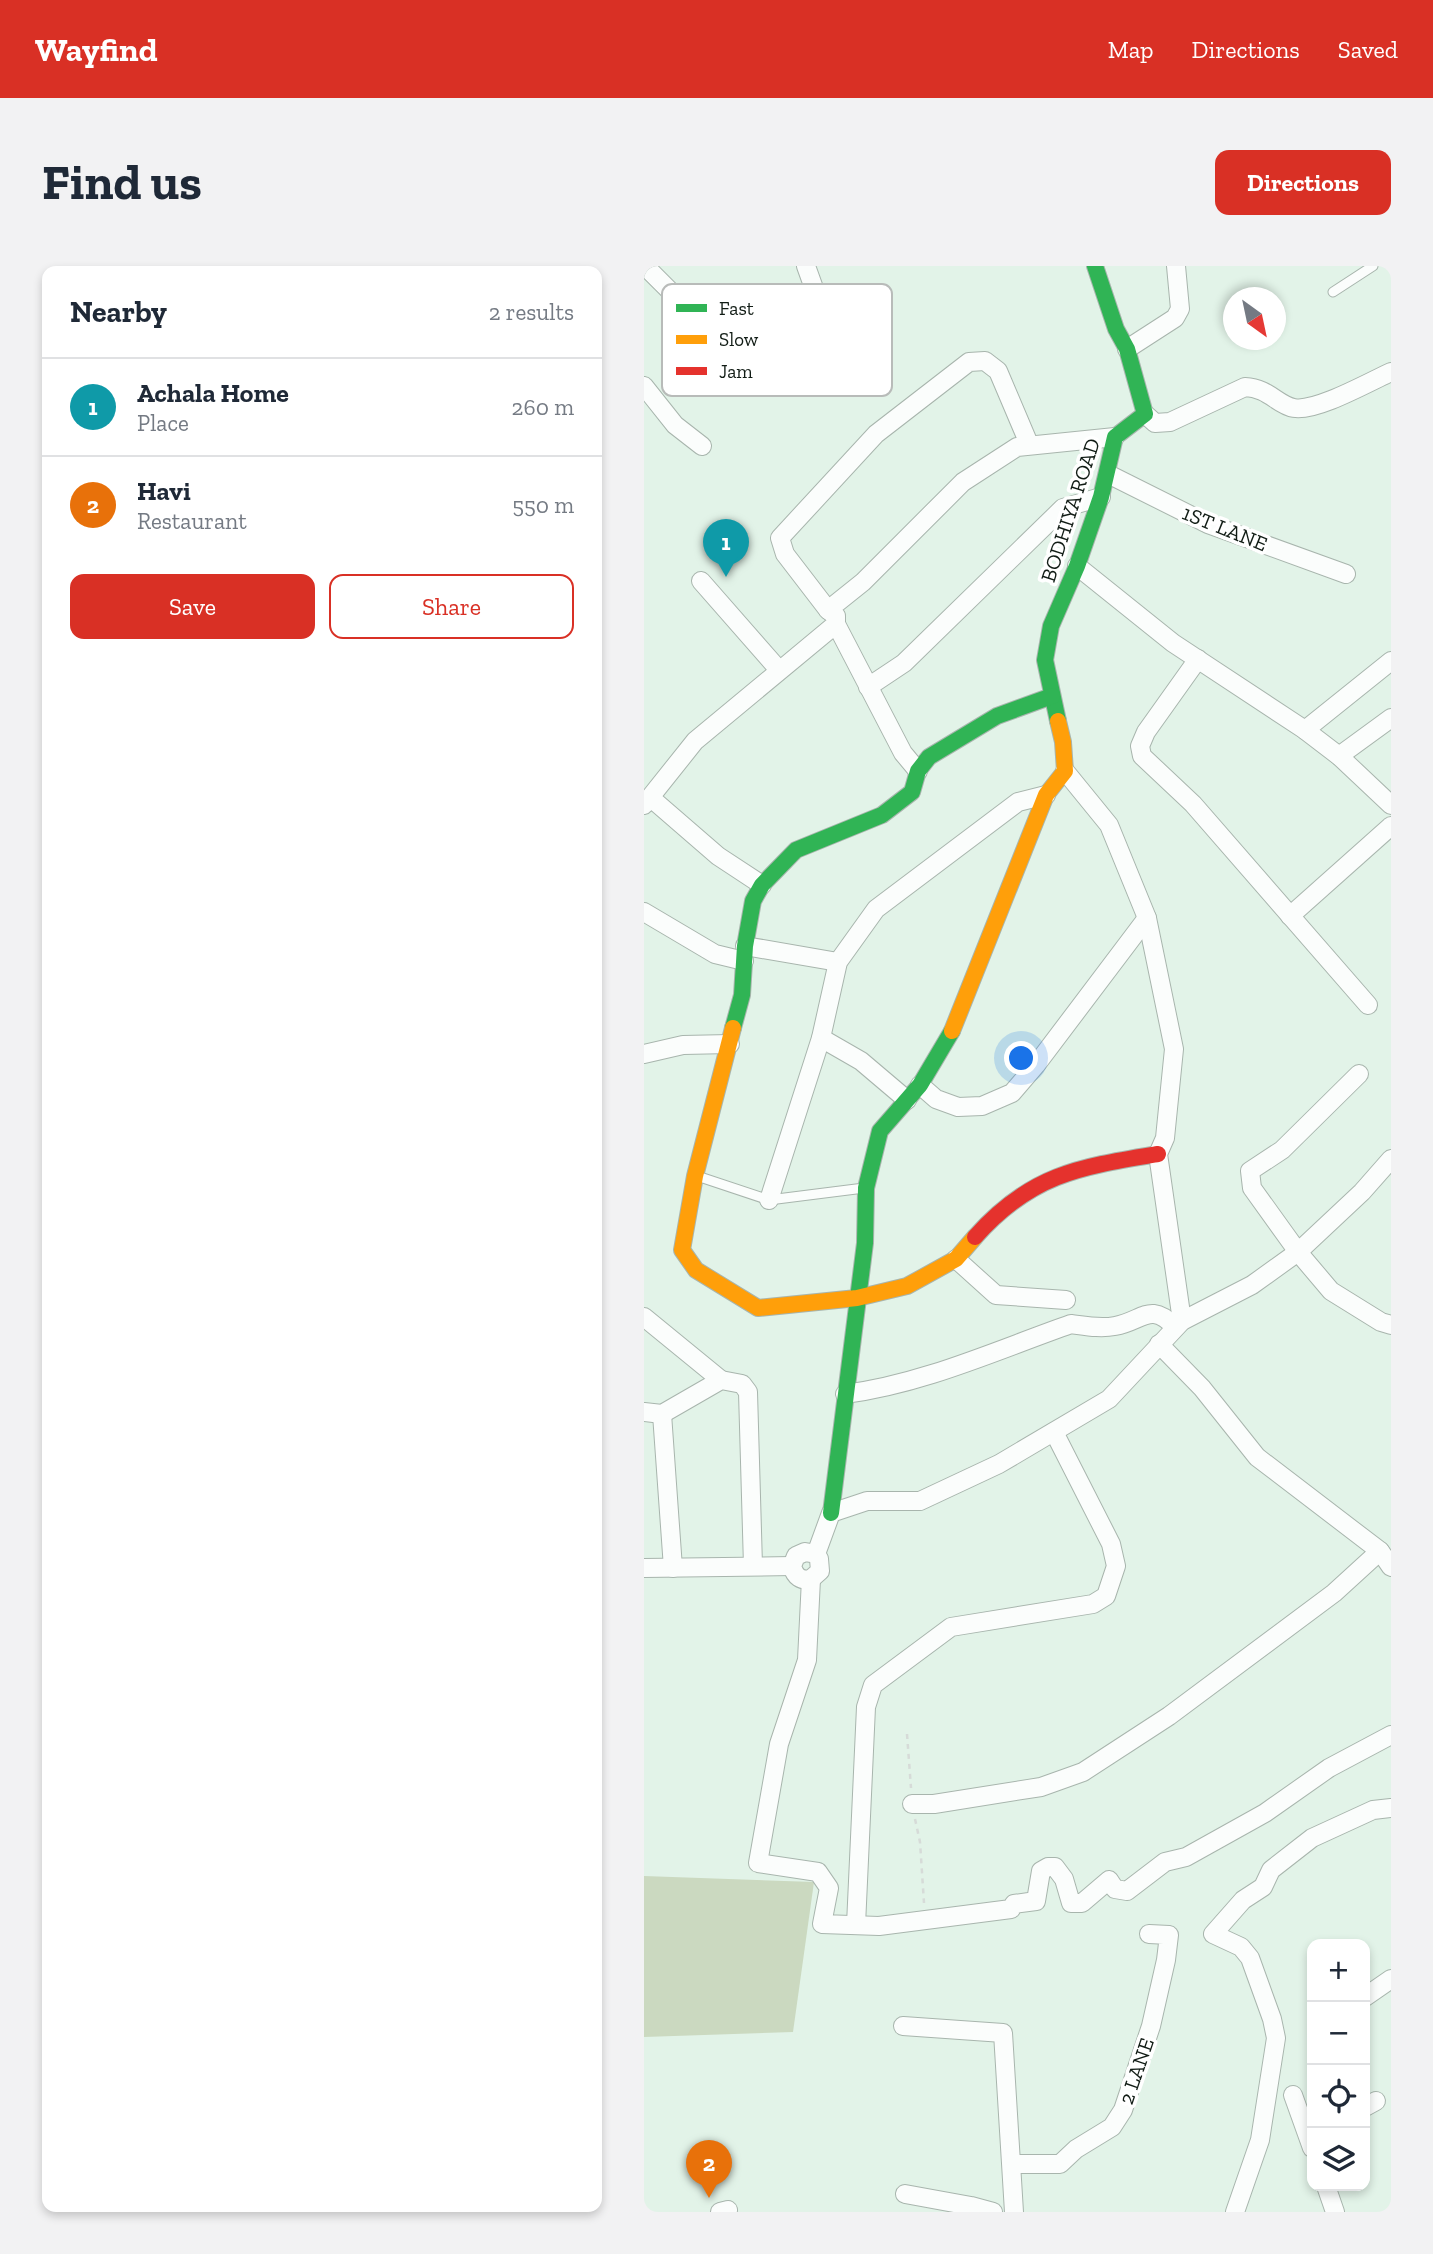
<!DOCTYPE html>
<meta charset="utf-8">
<style>
:root{--surface:#fff;--page:#f2f2f3;--text:#1f2937;--muted:#747a83;--line:#e0e1e3;--accent:#d93025}
body{margin:0;font-family:"Zilla Slab",serif;background:var(--page);color:var(--text)}
.controls{position:absolute;right:21px;bottom:21px;display:grid;overflow:hidden;border-radius:14px;box-shadow:0 4px 10px #0003}
.controls button{width:63px;height:63px;display:grid;place-items:center;padding:0;border:0;border-bottom:2px solid var(--line);background:var(--surface);color:var(--text);font:35px sans-serif}
.compass{position:absolute;left:579px;top:21px;width:63px;height:63px;border-radius:50%;background:var(--surface);box-shadow:0 4px 10px #0003;rotate:147deg}
.you{position:absolute;left:378px;top:793px;width:24px;height:24px;margin:-18px;border:5px solid #fff;border-radius:50%;background:#1a73e8;box-shadow:0 0 0 10px #1a73e833}
.badge{display:grid;place-items:center;width:46px;height:46px;border-radius:50%;background:var(--accent);color:#fff;font-size:23px;font-weight:700}
.pin{position:absolute;translate:-50% -58px;filter:drop-shadow(0 2px 4px #0008)}
.pin::after{content:'';position:absolute;top:37px;width:24px;height:21px;background:inherit;clip-path:polygon(0 0,100% 0,50% 100%)}
.list{margin:0;padding:0;list-style:none}
h2{display:flex;justify-content:space-between;align-items:center;height:91px;margin:0;padding:0 28px;font-size:30px}
h2 small{font-size:23px;font-weight:400;color:var(--muted)}
.list li{display:grid;grid-template-columns:46px 1fr auto;gap:21px;align-items:center;box-sizing:border-box;height:98px;padding:0 28px;border-top:2px solid var(--line)}
.list b{display:block;font-size:26px;white-space:nowrap}
.list p{margin:0;font-size:23px;white-space:nowrap;color:var(--muted)}
.list em{font-size:23px;font-style:normal;color:var(--muted)}
.actions{display:flex;gap:14px;padding:21px 28px}
.actions a{flex:1;padding:16px 0;border:2px solid var(--accent);border-radius:14px;text-align:center;font-size:24px;color:var(--accent)}
.actions .main{background:var(--accent);color:#fff}
.icon{flex:none;width:38px;height:38px;fill:none;stroke:currentColor;stroke-width:2;stroke-linecap:round;stroke-linejoin:round}
.map{position:relative;flex:none;width:747px;height:1946px;overflow:hidden;border-radius:14px}
header{display:flex;align-items:center;gap:42px;box-sizing:border-box;height:98px;padding:0 35px;background:var(--accent);color:#fff}
header strong{font-size:33px}
nav{display:flex;gap:38px;margin-inline-start:auto;font-size:24px}
.intro{display:flex;align-items:center;justify-content:space-between;box-sizing:border-box;height:168px;padding:0 42px}
h1{margin:0;font-size:49px}
.button{padding:18px 32px;border-radius:14px;background:var(--accent);color:#fff;font-size:24px;font-weight:700}
main{display:flex;gap:42px;padding:0 42px}
aside{flex:1;background:var(--surface);border-radius:14px;box-shadow:0 4px 10px #0003}
.map>svg:first-child{display:block}
</style>
<header>
<strong>Wayfind</strong>
<nav><a>Map</a><a>Directions</a><a>Saved</a></nav>
</header>
<div class="intro"><h1>Find us</h1><a class="button">Directions</a></div>
<main>
<aside>
<h2>Nearby<small>2 results</small></h2>
<ul class="list">
<li><span class="badge" style="background:#0f9aa8">1</span><div><b>Achala Home</b><p>Place</p></div><em>260 m</em></li>
<li><span class="badge" style="background:#e8710a">2</span><div><b>Havi</b><p>Restaurant</p></div><em>550 m</em></li>
</ul>
<div class="actions"><a class="main">Save</a><a>Share</a></div>
</aside>
<div class="map">
<svg width="747" height="1946" viewBox="0 0 747 1946">
<rect width="100%" height="100%" fill="#e2f3e8"/>
<!-- green -->
<polygon fill="#cbd9c0" points="0,1610 170,1616 149,1766 0,1771"/>
<g fill="none" stroke-linecap="round" stroke-linejoin="round">
<defs>
<g id="lane">
<polyline points="689,26 729,0"/>
<polyline points="53,910 125,934 220,922"/>
</g>
<g id="street">
<polyline points="1,0 65,64"/>
<polyline points="162,0 176,39"/>
<polyline points="483,83 531,52 536,43 532,0"/>
<polyline points="0,120 31,159 58,180"/>
<path d="M 501,148 L 511,157 L 526,156 L 601,121 C 625,122 633,139 650,142 C 672,146 725,116 747,106"/>
<polyline points="464,208 564,258 702,308"/>
<polyline points="433,300 529,377 661,464 695,490 747,539"/>
<polyline points="57,315 135,404"/>
<polyline points="184,344 141,288 136,272 232,168 325,96 341,95 354,105 385,178"/>
<polyline points="192,358 259,487 274,505"/>
<polyline points="554,393 502,466 496,480 498,490 549,538 724,739"/>
<polyline points="224,421 260,397 419,242 457,231"/>
<polyline points="661,464 747,395"/>
<polyline points="695,490 747,452"/>
<polyline points="421,505 465,559 503,652 530,783 521,872 514,888 538,1055"/>
<polyline points="7,532 74,590 118,619"/>
<polyline points="0,539 51,475 192,358 192,350 184,344 219,316 319,216 373,181 471,171"/>
<polyline points="0,646 71,688 100,695"/>
<polyline points="646,650 747,560"/>
<polyline points="101,680 194,696"/>
<polyline points="177,772 217,795 263,834"/>
<polyline points="0,788 39,779 86,778"/>
<polyline points="715,808 638,884 606,905 608,922 654,986 687,1025 737,1056 747,1059"/>
<polyline points="276,819 292,833 314,841 338,840 368,827 392,799 503,652"/>
<polyline points="125,934 177,772 194,696 232,643 374,536 402,529"/>
<polyline points="312,993 352,1029 422,1034"/>
<polyline points="0,1051 77,1114"/>
<path d="M 201,1128 C 279,1118 353,1084 427,1058 C 442,1060 456,1063 471,1060 C 499,1055 506,1035 531,1061"/>
<polyline points="0,1146 18,1148 77,1114 98,1118 104,1126 109,1300"/>
<polyline points="18,1148 29,1302"/>
<polyline points="736,1285 747,1301"/>
<path d="M 172,1288 L 161,1286 L 152,1290 L 148,1300 C 151,1311 157,1315 167,1313 L 176,1305 L 175,1293 L 172,1288 L 187,1247 L 223,1235 L 276,1235 L 355,1198 L 465,1133 L 538,1055 L 608,1019 L 654,986 L 718,926 L 747,893"/>
<polyline points="0,1302 148,1300"/>
<polyline points="167,1313 163,1394 135,1478 114,1597 174,1606 185,1622 178,1658 235,1660 367,1643 370,1638 392,1635 397,1605 404,1601 411,1601 420,1613 427,1637 438,1637 465,1614 471,1623 483,1625 521,1596 542,1591 621,1547 685,1502 747,1469"/>
<polyline points="268,1538 290,1538 397,1521 439,1506 525,1450 690,1327 736,1285 613,1191 558,1122 515,1078"/>
<polyline points="212,1659 222,1441 229,1419 307,1361 449,1338 462,1330 472,1300 467,1278 410,1166"/>
<polyline points="721,1731 747,1713"/>
<polyline points="259,1760 359,1767 370,1946"/>
<polyline points="649,1829 668,1882"/>
<polyline points="721,1841 732,1835"/>
<polyline points="369,1898 416,1898 432,1883 468,1861 479,1844 507,1760 522,1694 525,1669 505,1668"/>
<polyline points="682,1920 691,1946"/>
<polyline points="261,1928 327,1940 349,1946"/>
<polyline points="76,1946 84,1944"/>
<polyline points="591,1946 616,1874 632,1772 628,1753 606,1692 597,1681 569,1668 599,1634 619,1621 627,1604 668,1572 729,1544 747,1542"/>
</g>
<g id="fast">
<polyline points="414,455 401,394 407,360 433,300 457,231 471,171 501,148 483,83 472,63 451,0"/>
<polyline points="89,762 98,729 101,680 109,635 118,619 152,584 238,549 268,526 274,505 285,491 353,450 408,430"/>
<polyline points="187,1247 221,977 222,922 236,865 276,819 308,765"/>
</g>
<g id="slow">
<polyline points="89,762 51,910 38,984 52,1004 114,1042 213,1032 263,1020 312,993 331,971"/>
<polyline points="308,765 402,529 421,505 419,476 414,455"/>
</g>
<path id="jam" d="M 331,971 C 387,908 435,901 514,888"/>
</defs>
<!-- lane casing -->
<use href="#lane" stroke="#a8b5ad" stroke-width="11"/>
<!-- street casing -->
<use href="#street" stroke="#a8b5ad" stroke-width="20"/>
<!-- fast casing -->
<use href="#fast" stroke="#a8b5ad" stroke-width="18"/>
<!-- slow casing -->
<use href="#slow" stroke="#a8b5ad" stroke-width="18"/>
<!-- jam casing -->
<use href="#jam" stroke="#a8b5ad" stroke-width="18"/>
<!-- path -->
<g stroke="#d6dbd8" stroke-width="2.5" stroke-dasharray="5 5" stroke-linecap="butt">
<polyline points="263,1468 267,1522"/>
<polyline points="271,1553 276,1576 280,1637"/>
</g>
<!-- lane -->
<use href="#lane" stroke="#fbfdfc" stroke-width="9"/>
<!-- street -->
<use href="#street" stroke="#fbfdfc" stroke-width="18"/>
<!-- fast -->
<use href="#fast" stroke="#30b455" stroke-width="16"/>
<!-- slow -->
<use href="#slow" stroke="#ff9f0a" stroke-width="16"/>
<!-- jam -->
<use href="#jam" stroke="#e5322d" stroke-width="16"/>
</g>
<g text-anchor="middle" dominant-baseline="central" stroke-width="7" stroke-linejoin="round" paint-order="stroke">
<!-- street labels -->
<g font-size="21" fill="#111c15" stroke="#fff">
<text transform="translate(426 244) rotate(-72)">BODHIYA ROAD</text>
<text transform="translate(581 262) rotate(22)">1ST LANE</text>
<text transform="translate(492 1805) rotate(-71)">2 LANE</text>
</g>
</g>
<!-- legend -->
<rect x="18" y="18" width="230" height="112" rx="10" fill="#fff" stroke="#b8bbb9" stroke-width="2"/>
<rect x="32" y="38" width="31" height="8" fill="#30b455"/>
<rect x="32" y="69" width="31" height="9" fill="#ff9f0a"/>
<rect x="32" y="101" width="31" height="8" fill="#e5322d"/>
<g font-size="19" fill="#111c15">
<text x="75" y="49">Fast</text>
<text x="75" y="80">Slow</text>
<text x="75" y="112">Jam</text>
</g>
</svg>
<div class="controls">
<button>+</button>
<button>−</button>
<button><svg class="icon" aria-label="locate" viewBox="0 0 24 24"><circle cx="12" cy="12" r="6"/><path d="M12 2v4M12 18v4M2 12h4M18 12h4"/></svg></button>
<button><svg class="icon" aria-label="layers" viewBox="0 0 24 24"><path d="M12 4l9 5-9 5-9-5zM3 14l9 5 9-5"/></svg></button>
</div>
<svg class="compass" viewBox="-18 -18 36 36"><path d="M0-13l5 13h-10z" fill="#e53935"/><path d="M0 13l5-13h-10z" fill="#747a83"/></svg>
<div class="you"></div>
<div class="pin badge" style="left:82px;top:311px;background:#0f9aa8">1</div>
<div class="pin badge" style="left:65px;top:1932px;background:#e8710a">2</div>
</div>
</main>
